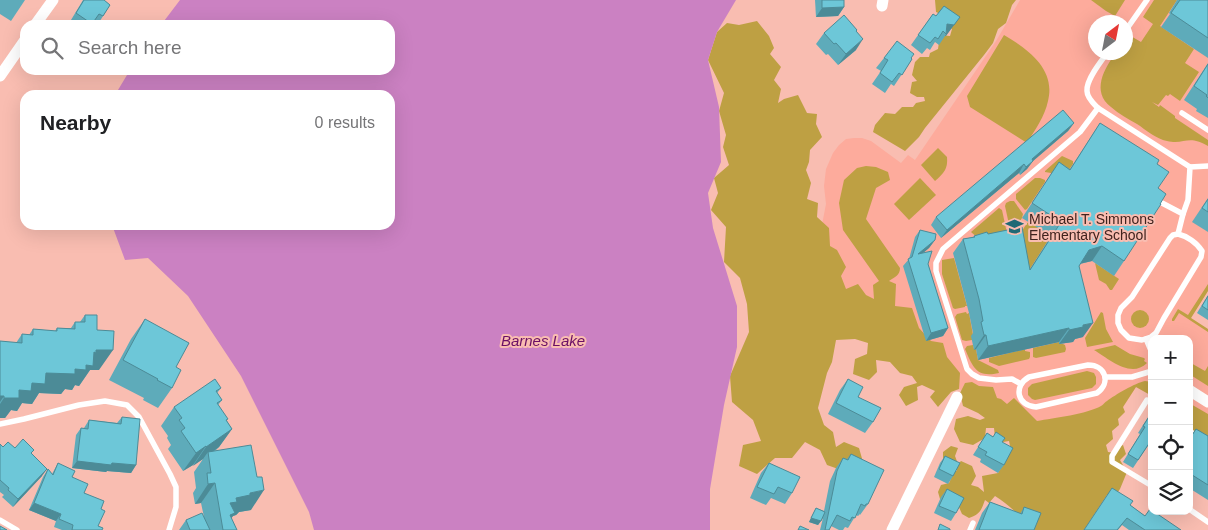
<!DOCTYPE html>
<meta charset="utf-8">
<style>
:root{--surface:#fff;--page:#f2f2f2;--text:#202124;--muted:#757577;--line:#e0e0e0}
body{margin:0;font-family:Arial,sans-serif;background:var(--page);color:var(--text)}
.controls{position:absolute;right:15px;bottom:15px;display:grid;overflow:hidden;border-radius:10px;box-shadow:0 5px 20px #0002}
.controls button{width:45px;height:45px;display:grid;place-items:center;padding:0;border:0;border-bottom:1px solid var(--line);background:var(--surface);color:var(--text);font:25px sans-serif}
.compass{position:absolute;left:1088px;top:15px;width:45px;height:45px;border-radius:50%;background:var(--surface);box-shadow:0 5px 20px #0002;rotate:32deg}
.list{margin:0;padding:0;list-style:none}
h2{display:flex;justify-content:space-between;align-items:center;height:65px;margin:0;padding:0 20px;font-size:21px}
h2 small{font-size:16px;font-weight:400;color:var(--muted)}
.icon{flex:none;width:28px;height:28px;fill:none;stroke:currentColor;stroke-width:2;stroke-linecap:round;stroke-linejoin:round}
.map{position:relative;flex:none;width:1208px;height:530px;overflow:hidden}
.search{position:absolute;background:var(--surface);box-shadow:0 5px 20px #0002;left:20px;top:20px;width:375px;height:55px;display:flex;align-items:center;gap:12px;box-sizing:border-box;padding:0 18px;border-radius:15px;color:var(--muted);font-size:19px}
.panel{position:absolute;background:var(--surface);box-shadow:0 5px 20px #0002;left:20px;top:90px;width:375px;height:140px;border-radius:15px}
.map>svg:first-child{display:block}
</style>
<div class="map">
<svg width="1208" height="530" viewBox="0 0 1208 530">
<rect width="100%" height="100%" fill="#f9bdb1"/>
<!-- built -->
<path fill="#fdab9c" fill-rule="evenodd" d="M 1020,0 L 1208,0 L 1208,291 L 1191,318 L 1208,329 L 1208,374 L 1203,382 L 1208,386 L 1208,431 L 1189,419 L 1189,339 L 1152,339 L 1152,396 L 1136,387 L 1085,467 L 833,311 L 817,250 L 826,204 L 824,186 L 826,169 L 833,153 L 839,145 L 846,139 L 854,138 L 862,138 L 871,141 L 901,163 L 908,155 L 915,160 L 996,41 ZM 1096,22 L 1126,22 L 1126,52 L 1096,52 Z"/>
<!-- green -->
<g fill="#bea043">
<polygon points="935,0 1016,0 1012,5 1006,23 998,29 993,43 984,55 925,128 919,137 905,151 873,132 875,125 885,113 895,114 902,107 913,107 916,103 925,101 924,97 917,97 910,93 912,82 917,81 912,75 915,62 920,57 929,57 930,53 938,49 940,35 950,36 952,29 946,24 945,16 936,12"/>
<polygon points="1091,0 1125,0 1115,16 1106,11"/>
<path d="M 1154,0 L 1177,0 L 1160,26 L 1194,49 L 1185,63 L 1199,72 L 1180,101 L 1170,94 L 1168,96 L 1166,95 L 1158,105 L 1152,102 L 1159,107 L 1160,105 L 1175,116 L 1175,118 L 1208,140 L 1208,146 C 1188,134 1185,145 1167,141 C 1156,139 1146,130 1137,124 C 1128,119 1119,114 1111,107 C 1091,92 1104,68 1116,53 L 1126,52 L 1126,40 L 1129,35 L 1141,42 L 1153,24 L 1143,17 Z"/>
<path d="M 757,21 L 769,36 L 774,48 L 770,54 L 781,67 L 774,80 L 781,89 L 778,103 L 784,99 L 798,95 L 807,113 L 817,114 L 816,124 L 822,137 L 810,150 L 809,162 L 806,170 L 811,183 L 807,199 L 818,203 L 817,217 L 829,228 L 830,246 L 837,250 L 846,267 L 841,276 L 846,289 L 858,284 L 866,295 L 874,299 L 873,285 L 879,281 L 843,230 L 839,203 L 844,180 L 857,168 L 866,166 L 876,167 L 888,172 L 890,180 L 876,188 L 866,219 L 900,268 C 900,275 895,277 889,281 L 896,284 L 895,306 L 912,308 L 919,328 L 931,341 L 943,343 L 947,357 L 960,373 L 959,389 L 951,392 L 938,407 L 930,397 L 935,391 L 922,385 L 917,387 L 918,400 L 906,406 L 899,395 L 904,387 L 917,383 L 912,376 L 900,373 L 890,362 L 876,360 L 877,372 L 869,380 L 853,374 L 855,359 L 867,354 L 868,343 L 855,339 L 836,340 L 832,362 L 827,373 L 818,408 L 824,425 L 833,432 L 836,447 L 844,442 L 859,448 L 863,462 L 841,470 L 827,465 L 820,450 L 805,442 L 792,458 L 775,458 L 757,474 L 739,466 L 743,445 L 761,441 L 753,420 L 732,402 L 730,376 L 749,332 L 747,304 L 740,278 L 724,262 L 726,227 L 711,210 L 718,193 L 714,178 L 729,165 L 723,147 L 726,135 L 719,111 L 724,93 L 708,60 L 717,32 L 727,23 L 739,25 Z"/>
<path d="M 1004,35 C 1028,49 1056,69 1048,101 C 1045,116 1035,130 1027,143 L 970,107 L 967,96 Z"/>
<path d="M 938,148 L 947,157 C 948,169 944,173 935,181 L 921,165 Z"/>
<polygon points="1062,156 1073,161 1073,164 1064,177 1060,178 1051,173 1045,172 1045,171"/>
<polygon points="920,178 936,195 909,220 894,204"/>
<polygon points="1035,178 1040,178 1045,180 1045,182 1027,209 1025,210 1016,199 1016,194"/>
<polygon points="1010,201 1014,201 1023,214 1022,218 1013,231 1010,229 1005,206 1006,203"/>
<polygon points="999,208 1002,210 1008,238 987,246 971,232"/>
<polygon points="1030,222 1051,236 1028,272 1013,245 1027,223"/>
<polygon points="954,258 967,306 965,306 965,307 955,309 953,308 942,274 942,260"/>
<polygon points="1095,263 1119,279 1112,290 1110,290 1106,284 1099,280"/>
<polygon points="1208,284 1208,291 1191,318 1208,329 1208,332 1179,313 1174,321 1172,321 1172,319 1178,309 1188,315"/>
<circle cx="1140" cy="319" r="9"/>
<polygon points="966,312 967,314 969,313 973,335 972,340 966,341 962,340 955,317 957,314"/>
<polygon points="1101,312 1103,313 1106,329 1113,342 1087,347 1085,338"/>
<polygon points="1059,342 1059,344 1063,344 1065,345 1066,349 1065,352 1036,358 1033,357 1033,348"/>
<path d="M 973,345 L 974,349 L 976,349 L 978,360 L 998,370 L 999,373 C 976,378 973,367 965,349 L 967,346 Z"/>
<path d="M 1115,345 L 1130,354 L 1144,358 L 1145,359 L 1144,361 L 1147,363 C 1131,379 1109,359 1094,350 Z"/>
<polygon points="1025,349 1025,351 1030,352 1030,357 1029,359 999,366 989,362 989,358"/>
<polygon points="1189,362 1205,371 1208,366 1208,386 1189,374"/>
<polygon points="1087,371 1094,373 1096,377 1096,384 1092,388 1035,400 1032,399 1028,395 1028,388 1032,384"/>
<path d="M 1145,381 L 1152,382 L 1152,396 L 1136,387 L 1123,407 L 1125,412 L 1118,419 L 1119,425 L 1112,431 L 1113,439 L 1106,445 L 1108,452 L 1115,453 L 1116,448 L 1123,445 L 1126,454 L 1120,460 L 1127,472 L 1120,489 L 1113,499 L 1107,495 L 1084,530 L 1031,530 C 1019,515 1011,506 995,496 L 989,503 L 985,500 C 981,511 980,514 969,518 L 962,514 L 958,505 L 940,499 L 938,492 L 941,485 L 949,483 L 955,470 L 957,471 L 956,466 L 943,460 L 943,452 L 951,446 L 958,448 L 955,456 L 958,464 L 961,461 L 972,466 L 976,476 L 971,485 L 978,487 L 984,492 L 982,476 L 998,473 L 1011,451 L 1009,441 L 1003,442 L 995,437 L 994,428 L 986,428 L 985,438 L 973,445 L 960,442 L 954,429 L 956,419 L 968,416 L 980,420 L 985,418 L 978,413 L 963,406 L 960,393 L 965,383 L 972,382 L 979,386 L 993,387 L 997,398 L 1001,399 L 1007,404 L 1014,398 L 1037,421 C 1054,418 1087,414 1101,406 C 1103,405 1105,402 1107,401 C 1115,395 1135,383 1145,381 Z"/>
<polygon points="1189,403 1208,414 1208,450 1194,438 1189,437"/>
</g>
<!-- water -->
<polygon fill="#cb81c2" points="180,0 736,0 717,32 708,60 719,107 721,162 708,193 713,228 737,306 737,347 724,405 710,489 710,530 314,530 309,512 241,376 188,296 148,258 125,260 112,225 390,225 390,95 115,95 130,70 390,70 390,25 161,25"/>
<g fill="none" stroke-linecap="round" stroke-linejoin="round">
<!-- service -->
<g stroke="#fff" stroke-width="5.5">
<polyline points="1126,30 1147,0"/>
<path d="M 1108,52 C 1101,61 1086,80 1087,91 C 1087,98 1094,104 1098,108 L 1190,167"/>
<polyline points="1182,113 1208,130"/>
<polyline points="1162,203 1183,214"/>
<path d="M 1178,234 C 1187,236 1197,243 1202,251 L 1201,257 L 1164,318 L 1156,333 L 1151,337 L 1142,340 L 1129,338 L 1121,330 L 1118,323 L 1118,315 L 1121,308 L 1132,297 L 1170,238 L 1173,235 Z"/>
<polyline points="1178,234 1183,214 1188,200 1190,167 1208,166"/>
<polyline points="1146,339 1152,353"/>
<path d="M 1088,365 C 1106,365 1111,383 1097,393 L 1036,407 C 1017,406 1013,386 1029,377 Z"/>
<polyline points="1105,377 1132,377 1152,371"/>
<polyline points="1021,384 1012,379 996,380 979,378 972,374 967,369 936,271 936,263 943,249 1080,132 1098,108"/>
<polyline points="1152,402 1147,400 1112,456 1112,462 1152,486"/>
<polyline points="0,424 24,419 79,405 105,401 127,405 139,417 170,474 176,487 176,507 169,530"/>
<polyline points="1189,431 1208,442"/>
<polyline points="1189,509 1208,522"/>
<polyline points="0,520 17,530"/>
<polyline points="970,530 973,523"/>
</g>
<!-- minor -->
<g stroke="#fff" stroke-width="11">
<polyline points="882,6 883,0"/>
<polyline points="35,25 53,0"/>
<polyline points="0,76 25,40"/>
<polyline points="1189,390 1208,402"/>
<polyline points="892,530 957,397"/>
</g>
</g>
<!-- wall -->
<g fill="#5eabba">
<polygon points="0,0 25,0 11,21 0,14"/>
<polygon points="83,0 104,0 110,5 98,24 94,21 92,25 78,25 71,20"/>
<polygon points="815,0 844,0 844,7 838,16 816,17"/>
<polygon points="1177,0 1208,0 1208,58 1161,27 1170,14 1169,13"/>
<polygon points="944,6 946,36 945,36 939,45 935,42 930,50 927,48 922,54 911,45 933,14 936,16"/>
<polygon points="856,31 856,50 838,65 828,54 826,55 816,44 824,33"/>
<polygon points="884,58 911,58 912,59 894,86 891,84 885,93 872,84 881,71 876,68"/>
<polygon points="1208,63 1208,118 1196,111 1197,109 1184,100"/>
<polygon points="1074,123 1068,131 1033,161 1027,169 1020,175 1019,173 941,238 931,225 936,217"/>
<polygon points="1100,123 1157,164 1158,188 1124,261 1114,276 1092,261 1080,264 1079,266 1083,337 1075,339 1073,342 1059,344 1059,342 978,360 976,349 974,350 971,336 973,333 969,313 953,253 963,239 973,237 974,236 988,234 1030,269 1051,236 1022,218 1059,162 1070,169"/>
<polygon points="1208,198 1208,232 1192,222"/>
<polygon points="920,230 935,240 929,248 923,253 928,264 948,328 943,336 926,341 903,266 909,259 915,237"/>
<polygon points="1208,295 1208,320 1197,313"/>
<polygon points="85,315 97,330 99,370 90,370 79,386 75,385 72,390 65,389 61,394 39,393 32,404 22,403 17,411 11,410 5,418 0,418 0,341 16,343 22,334 29,335 33,329 55,331 57,328 71,328 75,322 80,322"/>
<polygon points="145,319 176,367 172,388 158,408 143,400 144,398 109,380 131,339"/>
<polygon points="848,379 873,422 865,433 828,414 840,390"/>
<polygon points="221,388 217,393 222,400 218,405 227,421 232,429 219,447 215,451 251,510 239,512 236,515 233,516 231,518 237,530 179,530 186,520 204,517 201,503 195,504 193,493 196,488 194,472 203,459 183,471 168,449 171,445 167,438 168,436 161,426 174,407"/>
<polygon points="1152,411 1152,442 1151,441 1133,468 1123,462 1140,434 1138,433"/>
<polygon points="122,417 136,465 131,473 107,471 106,472 72,468 76,435 81,428 84,428 89,420 117,423"/>
<polygon points="1196,429 1208,436 1208,500 1189,488 1189,439"/>
<polygon points="987,433 1002,442 1004,465 998,473 980,462 981,459 973,455"/>
<polygon points="0,444 3,447 15,448 32,454 42,476 13,507 2,497 4,495 0,492"/>
<polygon points="851,454 868,504 860,515 860,514 858,516 856,515 848,528 845,527 843,530 839,530 831,526 829,530 820,530 823,518 818,525 809,522 816,508 824,511 830,481 836,468 843,458 847,459"/>
<polygon points="945,456 953,476 948,484 934,477 940,463"/>
<polygon points="58,463 72,477 84,493 101,509 98,526 102,530 62,530 54,527 56,521 29,510 43,477 48,469 52,474"/>
<polygon points="769,463 792,493 785,504 771,498 766,505 750,498 761,473"/>
<polygon points="947,489 956,513 951,521 934,513 941,497"/>
<polygon points="990,502 1020,514 1024,507 1034,530 975,530 982,513"/>
<polygon points="1130,505 1145,516 1181,530 1129,530 1122,525 1118,530 1083,530"/>
</g>
<!-- shaded-wall -->
<g fill="#4c8b97">
<polygon points="844,7 838,16 816,17 822,8"/>
<polygon points="960,17 946,36 945,36 946,34 947,24"/>
<polygon points="863,39 856,50 838,65 846,54"/>
<polygon points="1074,123 1068,131 1026,167 1032,159"/>
<polygon points="1033,161 1027,169 1020,175 1026,167"/>
<polygon points="1024,164 1019,173 941,238 947,230"/>
<polygon points="935,240 929,248 912,262 918,254"/>
<polygon points="1102,246 1092,261 1079,264 1089,250"/>
<polygon points="1093,323 1083,337 1075,339 1073,342 1059,344 1069,330 1083,325"/>
<polygon points="948,328 943,336 926,341 931,333"/>
<polygon points="1069,328 1059,342 978,360 988,346"/>
<polygon points="984,335 986,335 976,349 974,350"/>
<polygon points="96,350 113,350 99,370 90,370 79,386 75,385 72,390 65,389 61,394 39,393 32,404 22,403 17,411 11,410 5,418 0,418 0,404 4,398 32,383 46,373 75,369"/>
<polygon points="0,396 4,396 0,402"/>
<polygon points="232,429 219,447 208,455 208,452 203,459 193,466 206,447"/>
<polygon points="206,446 193,465 183,471 196,453"/>
<polygon points="77,461 112,463 136,465 131,473 107,471 106,472 72,468"/>
<polygon points="47,469 42,476 13,507 18,499"/>
<polygon points="215,483 201,503 195,504 208,484"/>
<polygon points="264,490 251,510 239,512 236,515 233,516 223,530 230,503 236,498 250,493"/>
<polygon points="34,503 61,514 56,521 29,510"/>
<polygon points="811,518 821,521 818,525 809,522"/>
</g>
<!-- building -->
<g fill="#6dc7d8" stroke="#4c8b97">
<polygon points="84,0 104,0 110,5 103,16 99,14 92,24 76,13"/>
<polygon points="822,0 844,0 844,7 822,8"/>
<polygon points="1180,0 1208,0 1208,38 1171,13"/>
<polygon points="944,6 960,17 954,25 947,24 946,34 943,31 938,39 935,37 930,43 918,35 933,14 936,16"/>
<polygon points="844,15 857,30 856,31 863,39 846,54 836,43 834,44 824,33"/>
<polygon points="897,41 914,54 911,58 912,59 902,75 899,73 892,82 880,73 888,60 884,58"/>
<polygon points="1208,64 1208,98 1206,96 1207,95 1194,86"/>
<polygon points="1063,110 1074,123 1032,159 1033,161 1026,167 1024,164 947,230 936,217"/>
<polygon points="1100,123 1159,160 1157,164 1169,172 1158,188 1166,194 1160,204 1161,204 1124,261 1102,246 1089,250 1079,266 1093,323 1083,325 1083,327 1069,330 1069,328 988,346 986,335 984,335 981,322 983,321 979,299 963,239 975,237 974,236 987,232 988,234 1022,227 1030,270 1061,222 1032,203 1059,162 1070,170"/>
<polygon points="1208,199 1208,212 1202,208"/>
<polygon points="920,230 936,234 935,240 918,254 932,251 928,264 948,328 931,333 908,259 912,257"/>
<polygon points="1208,296 1208,310 1202,306"/>
<polygon points="85,315 97,315 97,330 114,331 113,350 96,350 96,353 94,352 93,366 86,365 86,370 75,369 75,374 46,373 45,384 32,383 31,391 19,390 19,398 4,398 4,396 0,396 0,341 22,343 22,334 33,335 33,329 57,331 57,328 75,329 75,322 85,322"/>
<polygon points="145,319 189,343 176,367 181,370 172,388 157,380 158,379 123,360"/>
<polygon points="215,379 221,388 216,391 222,400 217,403 228,419 226,420 232,429 206,447 206,446 196,453 181,431 185,428 179,420 182,418 174,407"/>
<polygon points="848,379 863,387 858,397 881,408 873,422 836,403"/>
<polygon points="1152,412 1152,439 1138,460 1128,454 1145,427 1143,426"/>
<polygon points="122,417 140,419 136,465 112,463 111,465 77,461 81,428 88,429 89,420 121,424"/>
<polygon points="1196,429 1208,436 1208,485 1189,473 1189,440"/>
<polygon points="996,432 1005,438 1002,442 1013,448 1004,465 985,455 987,452 978,447 987,433 993,437"/>
<polygon points="23,439 34,450 31,453 47,469 18,499 8,490 9,488 0,480 0,444 3,447 8,442 15,448"/>
<polygon points="251,445 257,477 262,477 264,490 250,493 250,495 236,498 237,502 230,503 235,513 230,515 237,530 223,530 215,483 208,484 207,473 211,473 208,452"/>
<polygon points="851,454 884,470 868,504 866,504 865,506 861,504 855,518 852,517 850,521 837,515 829,530 825,530 837,471 843,458 848,460"/>
<polygon points="945,456 960,463 953,476 939,469"/>
<polygon points="58,463 75,471 72,477 88,484 84,493 104,501 101,509 105,511 98,526 103,528 102,530 72,530 73,525 59,519 61,514 34,503 48,469 53,475"/>
<polygon points="769,463 800,477 792,493 778,487 774,494 757,487"/>
<polygon points="1112,488 1133,501 1130,505 1145,516 1150,509 1152,510 1152,511 1153,511 1181,530 1145,530 1127,518 1117,530 1084,530"/>
<polygon points="947,489 964,498 956,513 939,506"/>
<polygon points="990,502 1022,514 1024,507 1041,513 1034,530 979,530"/>
<polygon points="816,508 825,512 821,521 811,518"/>
<polygon points="202,513 210,530 190,530 186,520"/>
<polygon points="940,524 950,529 950,530 938,530"/>
<polygon points="0,526 7,530 0,530"/>
<polygon points="800,526 809,530 798,530"/>
</g>
<!-- icons -->
<defs>
<symbol id="school-bare" viewBox="-9 -9 18 18"><path d="M0-5L7-2L0 1L-7-2ZM-4 1L0 2.5L4 1V4Q0 6-4 4Z" fill="#206975" stroke="#f9bdb1" stroke-width="2.5" paint-order="stroke"/></symbol>
</defs>
<g fill-rule="evenodd">
<use href="#school-bare" x="1002" y="214" width="25" height="25"/>
</g>
<g text-anchor="middle" dominant-baseline="central" stroke-width="4" stroke-linejoin="round" paint-order="stroke">
<!-- poi labels -->
<g font-size="14" fill="#40231e" stroke="#f9bdb1" text-anchor="start">
<text x="1029" y="219">Michael T. Simmons<tspan x="1029" dy="16">Elementary School</tspan></text>
</g>
<!-- water labels -->
<g font-size="15" font-style="italic" fill="#6b0f65" stroke="#f9bdb1">
<text x="543" y="340">Barnes Lake</text>
</g>
</g>
</svg>
<div class="controls">
<button>+</button>
<button>−</button>
<button><svg class="icon" aria-label="locate" viewBox="0 0 24 24"><circle cx="12" cy="12" r="6"/><path d="M12 2v4M12 18v4M2 12h4M18 12h4"/></svg></button>
<button><svg class="icon" aria-label="layers" viewBox="0 0 24 24"><path d="M12 4l9 5-9 5-9-5zM3 14l9 5 9-5"/></svg></button>
</div>
<svg class="compass" viewBox="-18 -18 36 36"><path d="M0-13l5 13h-10z" fill="#e53935"/><path d="M0 13l5-13h-10z" fill="#757577"/></svg>
<div class="search"><svg class="icon" aria-label="search" viewBox="0 0 24 24"><circle cx="10" cy="10" r="6"/><path d="M15 15l6 6"/></svg>Search here</div>
<section class="panel">
<h2>Nearby<small>0 results</small></h2>
<ul class="list">
</ul>
</section>
</div>
